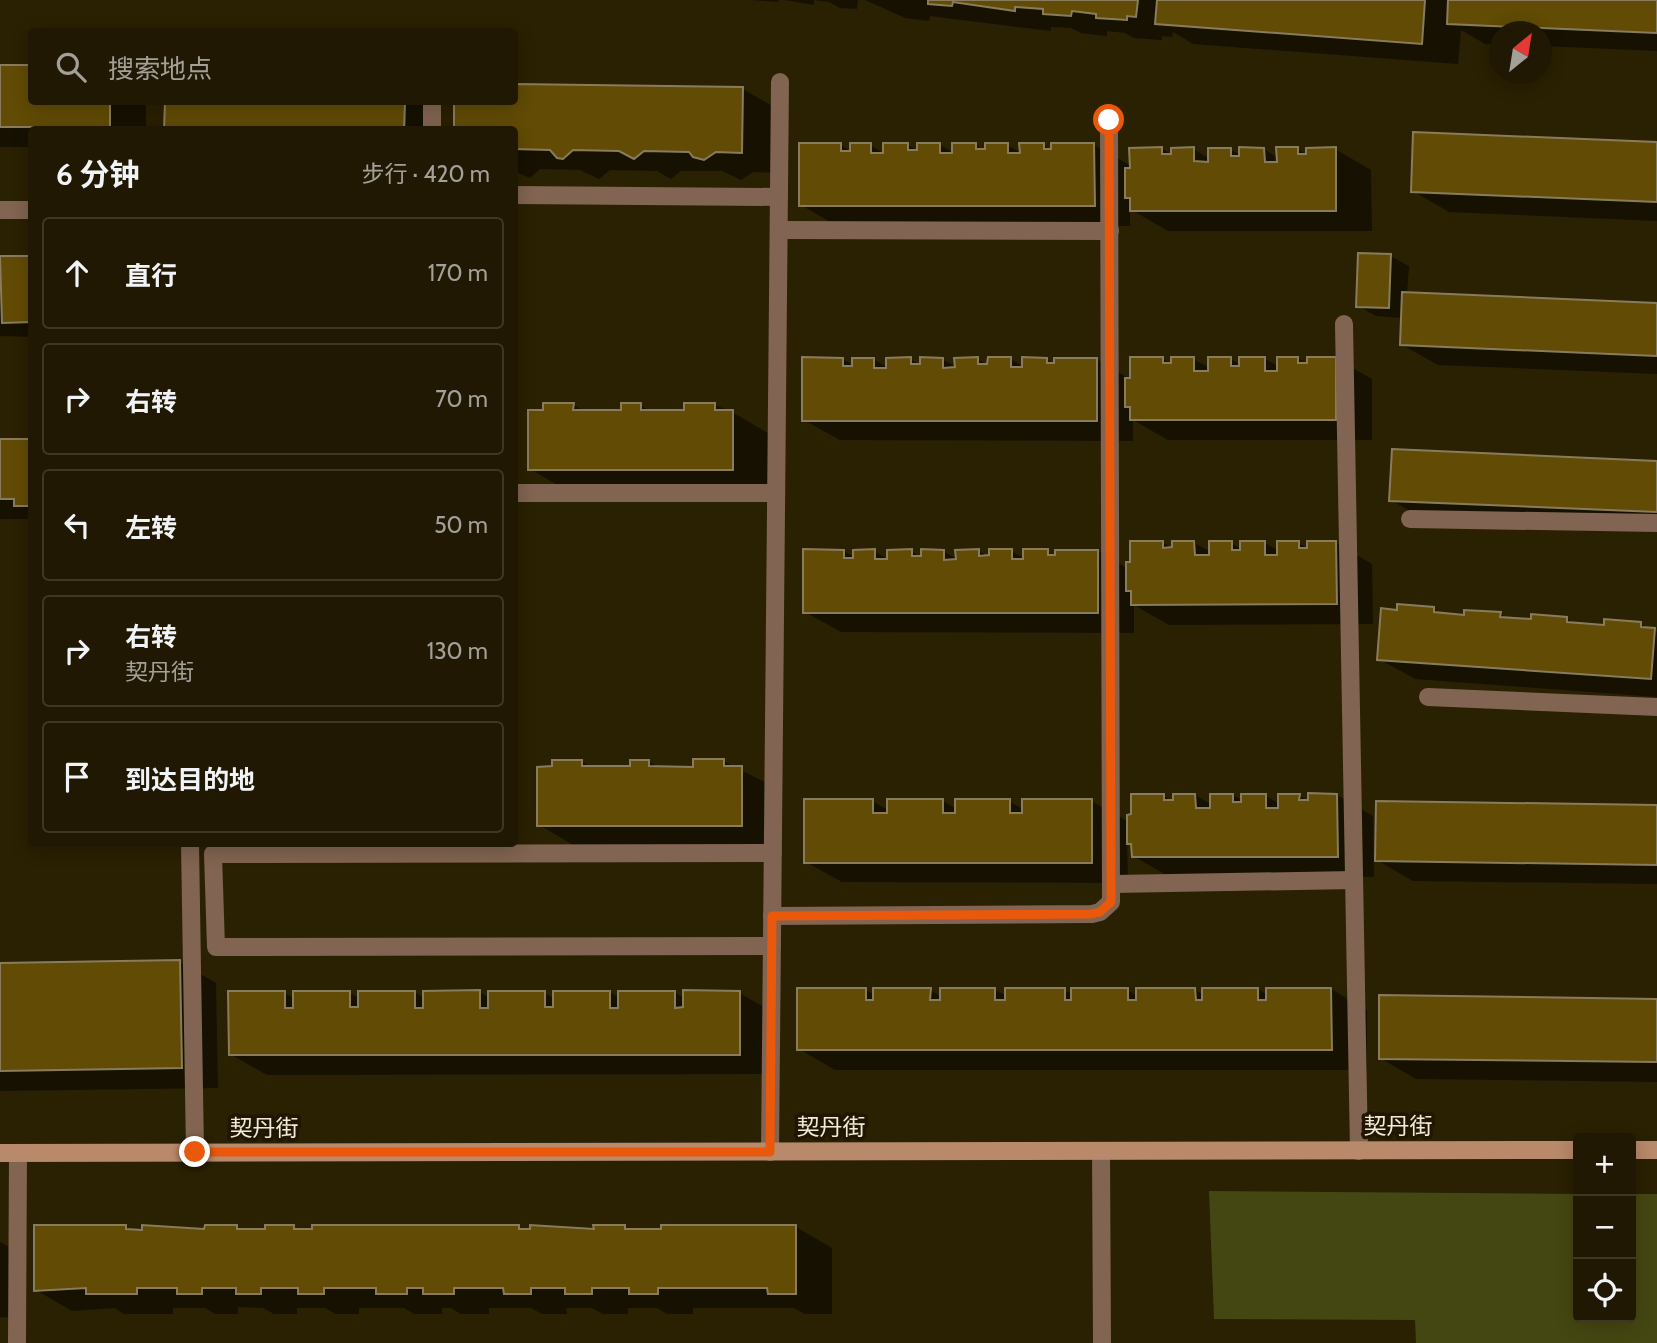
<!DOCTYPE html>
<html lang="zh">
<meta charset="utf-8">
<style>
:root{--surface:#201802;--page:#28210c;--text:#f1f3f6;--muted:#a2a099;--line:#3d3724}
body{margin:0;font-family:Cabin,"Noto Sans SC",sans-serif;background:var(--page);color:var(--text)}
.controls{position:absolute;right:21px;bottom:21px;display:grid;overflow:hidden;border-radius:7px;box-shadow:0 4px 18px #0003}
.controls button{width:63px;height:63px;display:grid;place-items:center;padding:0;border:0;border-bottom:2px solid var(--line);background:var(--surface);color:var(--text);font:35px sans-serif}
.compass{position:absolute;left:1489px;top:21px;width:63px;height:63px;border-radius:50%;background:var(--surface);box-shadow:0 4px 18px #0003;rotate:30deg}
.stop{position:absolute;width:21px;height:21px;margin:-16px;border:5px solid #ea580c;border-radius:50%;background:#fff}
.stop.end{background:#ea580c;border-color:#fff;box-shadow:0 2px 7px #0008}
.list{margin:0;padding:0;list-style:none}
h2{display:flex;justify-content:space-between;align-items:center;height:91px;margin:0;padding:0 28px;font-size:30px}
h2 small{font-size:23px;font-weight:400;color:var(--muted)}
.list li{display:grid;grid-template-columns:46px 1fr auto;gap:21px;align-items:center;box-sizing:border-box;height:112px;margin:0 14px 14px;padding:0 14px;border:2px solid var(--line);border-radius:7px}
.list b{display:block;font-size:26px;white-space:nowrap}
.list p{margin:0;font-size:23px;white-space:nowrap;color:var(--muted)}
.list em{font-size:23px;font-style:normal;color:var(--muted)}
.icon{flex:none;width:38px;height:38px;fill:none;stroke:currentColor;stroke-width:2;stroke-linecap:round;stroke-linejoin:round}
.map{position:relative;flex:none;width:1657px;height:1343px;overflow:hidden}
.search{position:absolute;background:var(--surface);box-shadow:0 4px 18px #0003;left:28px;top:28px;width:490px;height:77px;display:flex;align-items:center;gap:18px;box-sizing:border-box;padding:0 24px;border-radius:7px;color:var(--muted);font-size:26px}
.panel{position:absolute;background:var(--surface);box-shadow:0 4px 18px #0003;left:28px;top:126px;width:490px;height:721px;border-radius:7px}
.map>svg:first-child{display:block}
</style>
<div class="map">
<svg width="1657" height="1343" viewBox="0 0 1657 1343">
<rect width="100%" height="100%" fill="#2a2002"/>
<!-- green -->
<polygon fill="#454712" points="1209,1191 1578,1194 1578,1317 1631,1317 1631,1194 1657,1194 1657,1343 1416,1343 1415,1320 1214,1319"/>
<!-- shadow -->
<g fill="#0007">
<polygon points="751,0 778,0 778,2"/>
<polygon points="785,0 858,0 857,9 840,8 829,2 814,0 814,5"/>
<polygon points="865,0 1657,0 1657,51 1542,46 1542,32 1500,32 1500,45 1485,44 1461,30 1458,64 1193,44 1173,32 1172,37 1162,36 1162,40 1134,38 1125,33 1107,31 1107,36 1081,33 1071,28 1051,27 1051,31 930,16 929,21 905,18"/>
<polygon points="0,67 32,102 146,102 146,130 32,130 32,147 0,147"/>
<polygon points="743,89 779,110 778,173 753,172 741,180 722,171 681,171 671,179 657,171 610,170 599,179 580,170 540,169 530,178 514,171 514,130 456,130 456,102 514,102"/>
<polygon points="167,102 403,102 403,130 166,130"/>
<polygon points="406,102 434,102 440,130 406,130"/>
<polygon points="1657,143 1657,221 1449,212 1413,191"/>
<polygon points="840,145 851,151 870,145 885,154 908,145 919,152 940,145 954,153 975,145 987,152 1007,145 1021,153 1043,145 1053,151 1094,145 1131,166 1162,149 1173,155 1193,149 1210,159 1231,150 1241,155 1264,149 1278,158 1297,149 1308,155 1335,149 1371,170 1372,231 1168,231 1130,209 1130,226 837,226 801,205"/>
<polygon points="1390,256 1409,266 1407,294 1657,304 1657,374 1438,365 1402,345 1403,318 1376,316 1358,306"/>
<polygon points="0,258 32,258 32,337 0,336"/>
<polygon points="1264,358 1279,367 1298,358 1309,365 1335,358 1372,379 1372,440 1168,440 1133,420 1133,441 840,440 804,420 843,359 854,366 873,359 888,368 910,359 922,366 942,359 956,367 978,359 989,366 1010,359 1024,367 1046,359 1056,365 1097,359 1131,380 1163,359 1173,365 1193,359 1210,368 1231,359 1241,365"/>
<polygon points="573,405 584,411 623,411 640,405 651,412 686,412 715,405 732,412 768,433 769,490 566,490 530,469 545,412"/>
<rect x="0" y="441" width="32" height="78"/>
<polygon points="1657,462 1657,531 1427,521 1391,500"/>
<polygon points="1163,543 1174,549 1194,543 1211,552 1231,543 1241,549 1265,543 1279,551 1298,543 1309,549 1336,543 1372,564 1373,624 1169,625 1134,605 1134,633 841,632 805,612 844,551 855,558 874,551 889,560 911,551 923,558 943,551 957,559 979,551 990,558 1011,551 1025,559 1047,551 1057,557 1098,551 1128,569"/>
<polygon points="1434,609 1444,615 1465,617 1500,614 1510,619 1567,619 1577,624 1640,624 1657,632 1657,697 1415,679 1379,659 1398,611"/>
<polygon points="723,761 778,789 777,846 575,846 539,825 582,762 593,768 632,768 649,762 660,768 694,768"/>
<polygon points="1195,795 1212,805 1233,795 1243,801 1266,796 1280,804 1299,796 1310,802 1337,795 1373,816 1374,877 1170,877 1133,856 1133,845 1127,842 1128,883 842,882 806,862 872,801 888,810 943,801 957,809 1009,801 1024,810 1091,801 1129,822 1164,796 1174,802"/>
<polygon points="1657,807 1657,884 1413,881 1377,860"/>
<polygon points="247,844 500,844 500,850 258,850"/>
<polygon points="179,962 216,983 218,1088 0,1091 0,965"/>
<polygon points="1258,989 1268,995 1331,989 1367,1010 1367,1070 835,1070 799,1049 866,990 875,995 930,990 942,997 995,990 1007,996 1064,990 1072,994 1127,990 1138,996 1195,990 1204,995"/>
<polygon points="414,992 425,998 479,992 490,998 544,993 555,999 609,992 620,998 674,992 684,998 739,993 775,1013 776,1074 267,1075 230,1054 285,993 295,999 350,993 360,999"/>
<polygon points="1657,1000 1657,1082 1416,1079 1380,1058"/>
<polygon points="126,1227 133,1231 236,1227 244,1231 293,1227 301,1231 518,1227 526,1231 595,1231 624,1227 632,1231 796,1227 832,1248 832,1314 805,1314 794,1308 693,1308 693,1314 667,1314 657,1308 628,1308 628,1314 603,1314 592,1308 566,1308 567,1314 542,1314 531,1308 489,1308 489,1314 461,1314 451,1308 442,1308 442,1314 414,1314 404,1308 359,1308 359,1314 336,1314 325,1308 297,1308 297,1314 274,1314 263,1308 238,1307 238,1314 215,1314 205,1308 173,1308 173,1314 124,1314 115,1308 72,1311 36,1290"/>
<polygon points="0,1242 25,1256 25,1318 0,1317"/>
</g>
<!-- building -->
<g fill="#614b05" stroke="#897c5c" stroke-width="2">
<polygon points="928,0 1138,0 1136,17 1127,16 1127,20 1096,18 1096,14 1072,11 1071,16 1043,14 1043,9 1015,7 1015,11 953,2 952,6 928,4"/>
<polygon points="1157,0 1425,0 1422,44 1155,24"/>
<polygon points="1448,0 1657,0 1657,33 1447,24"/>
<polygon points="0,65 32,65 32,102 110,102 110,127 0,127"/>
<polygon points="514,84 743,87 742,153 716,152 704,160 693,157 689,152 644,151 634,159 619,151 573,150 563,159 557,158 550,150 514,149 514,130 454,130 454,102 514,102"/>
<polygon points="165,102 405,102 404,130 164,130"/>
<polygon points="1413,132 1657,142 1657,202 1411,192"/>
<polygon points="799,143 841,143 841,151 850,151 850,143 871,143 871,153 883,153 883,143 908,143 908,150 917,150 917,143 940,143 940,153 952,153 952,143 976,143 976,149 985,149 985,143 1008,143 1008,153 1020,153 1019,143 1044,143 1044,149 1051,149 1051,143 1094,143 1095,206 799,206"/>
<polygon points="1162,147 1162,154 1171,154 1171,148 1194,147 1194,161 1208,162 1208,148 1231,148 1231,156 1239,156 1239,147 1264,148 1265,162 1277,162 1276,147 1298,147 1298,154 1306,154 1306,148 1336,147 1336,211 1130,211 1130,198 1125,198 1125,168 1130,168 1129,148"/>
<polygon points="1358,253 1391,254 1389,308 1356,307"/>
<polygon points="0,256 32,256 32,322 2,323"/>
<polygon points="1402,292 1657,303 1657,356 1400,345"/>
<polygon points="802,357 843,358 843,366 852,366 852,358 874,358 874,368 886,368 886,358 911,357 911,364 920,364 920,357 943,358 943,368 955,367 954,358 978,357 978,364 987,364 988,357 1011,357 1011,367 1022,367 1022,357 1047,358 1047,363 1054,363 1054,358 1097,358 1097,421 802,421"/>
<polygon points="1130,357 1163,357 1163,363 1171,363 1171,357 1194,357 1194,371 1208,371 1208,357 1231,357 1231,366 1239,366 1239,357 1265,357 1265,371 1277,371 1277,357 1298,357 1298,363 1307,363 1307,357 1336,357 1336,420 1130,420 1130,407 1125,407 1125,378 1130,378"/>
<polygon points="543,403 574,403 573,410 621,410 621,403 641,403 641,410 684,410 684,403 715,403 715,410 733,410 733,470 528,470 528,410 543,410"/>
<polygon points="0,439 32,439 32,506 14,506 14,499 0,499"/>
<polygon points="1392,449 1657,461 1657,512 1389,501"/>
<polygon points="1130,541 1163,541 1163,548 1172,547 1172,541 1194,541 1195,555 1209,555 1209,541 1232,541 1232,550 1240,550 1240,541 1265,541 1265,555 1277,555 1277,541 1299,541 1299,548 1307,548 1307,541 1336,541 1337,604 1131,605 1131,591 1126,591 1126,562 1130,562"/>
<polygon points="803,549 844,550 844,558 853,558 853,550 875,549 875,559 887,559 887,550 912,549 912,556 921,556 921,549 944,550 944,560 956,559 955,550 979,549 979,556 989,555 989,549 1012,549 1012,559 1023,559 1023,549 1048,549 1048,555 1055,555 1055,550 1098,550 1098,613 803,613"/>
<polygon points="1397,604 1434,607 1434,612 1464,615 1464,610 1501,612 1500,617 1531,619 1531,614 1567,617 1567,622 1604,625 1604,619 1641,622 1641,627 1655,628 1651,679 1377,660 1381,608 1397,610"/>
<polygon points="693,759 724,759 724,766 742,766 742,826 537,826 537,767 552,766 552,760 582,760 582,766 630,766 630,760 649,760 649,766 693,767"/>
<polygon points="1308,793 1337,794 1338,857 1132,857 1131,844 1127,844 1127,815 1131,814 1131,794 1164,794 1164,800 1173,800 1173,794 1195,794 1196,808 1210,808 1210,794 1233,794 1233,802 1241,802 1241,794 1266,794 1266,808 1278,808 1278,794 1300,794 1299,800 1308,800"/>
<polygon points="804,799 873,799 873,813 887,813 887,799 943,799 943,813 955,813 955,799 1010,799 1010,813 1022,813 1022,799 1092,799 1092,863 804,863"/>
<polygon points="1376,801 1657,805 1657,865 1375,861"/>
<polygon points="180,960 182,1068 0,1071 0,963"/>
<polygon points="797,988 866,988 866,1000 873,1000 873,988 931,988 930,1000 940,1000 940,988 995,988 995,1000 1005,1000 1005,988 1065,988 1065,1000 1071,1000 1071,988 1128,988 1128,1000 1136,1000 1136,988 1195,988 1196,1000 1202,1000 1202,988 1258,988 1258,1000 1266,1000 1266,988 1331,988 1332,1050 797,1050"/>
<polygon points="480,990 480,1008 488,1008 488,991 545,991 545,1007 553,1007 553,991 610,991 610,1008 618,1008 618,991 675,991 675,1008 683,1007 683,990 740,991 740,1055 229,1055 228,991 285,991 285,1008 293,1008 293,991 350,991 350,1007 358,1007 358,991 415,991 415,1008 423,1008 423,991"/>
<polygon points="1379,995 1657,999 1657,1062 1379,1059"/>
<polygon points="34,1225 126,1225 126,1229 142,1230 142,1225 204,1229 205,1225 237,1225 237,1229 265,1229 265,1225 294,1225 294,1229 312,1229 312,1225 519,1225 519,1229 530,1229 530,1225 594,1229 593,1225 625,1225 625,1229 661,1229 661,1225 796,1225 796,1294 768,1294 767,1288 658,1288 658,1294 629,1294 629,1288 592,1288 592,1294 565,1294 565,1288 531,1288 531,1294 504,1294 503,1288 454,1288 454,1294 423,1294 423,1288 407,1288 407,1294 376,1294 376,1288 324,1288 324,1294 298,1294 298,1288 261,1288 261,1294 236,1294 236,1288 202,1288 202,1294 177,1294 177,1288 137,1288 137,1294 86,1294 86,1288 34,1291"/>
</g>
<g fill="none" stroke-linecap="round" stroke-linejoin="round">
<!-- service -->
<g stroke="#816451" stroke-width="18">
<polyline points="432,130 432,102"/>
<polyline points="514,195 779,197"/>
<polyline points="0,210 32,210"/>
<polyline points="779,230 1110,231"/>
<polyline points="1344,324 1359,1151"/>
<polyline points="514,493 776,493"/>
<polyline points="1410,519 1657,523"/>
<polyline points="1428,697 1657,707"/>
<polyline points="190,844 195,1152"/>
<polyline points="1113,884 1354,880"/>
<polyline points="772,916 1092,914 1100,912 1111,902 1109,120"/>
<polyline points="772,946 216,947 213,854 773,853"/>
<polyline points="1101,1151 1102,1343"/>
<polyline points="770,1152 780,82"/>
<polyline points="17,1343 18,1153"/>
</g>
<!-- secondary -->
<g stroke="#b8896b" stroke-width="18">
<polyline points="1631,1150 1657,1150"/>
<polyline points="0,1153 1578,1150"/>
</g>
</g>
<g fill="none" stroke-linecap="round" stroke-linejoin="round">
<!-- route -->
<polyline stroke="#ea580c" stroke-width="9" points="195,1152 770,1152 772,916 1092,914 1100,912 1111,902 1109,120"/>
</g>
<g text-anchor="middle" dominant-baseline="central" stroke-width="7" stroke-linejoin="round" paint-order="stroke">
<!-- street labels -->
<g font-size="23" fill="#f1ead9" stroke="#211600">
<text x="1398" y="1126">契丹街</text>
<text x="831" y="1127">契丹街</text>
<text x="264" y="1128">契丹街</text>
</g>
</g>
</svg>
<div class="controls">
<button>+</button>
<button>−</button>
<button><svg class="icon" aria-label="locate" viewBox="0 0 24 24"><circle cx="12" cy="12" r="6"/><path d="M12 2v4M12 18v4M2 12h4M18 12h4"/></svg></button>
</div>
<svg class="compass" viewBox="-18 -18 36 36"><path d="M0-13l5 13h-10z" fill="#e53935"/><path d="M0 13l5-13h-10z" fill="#a2a099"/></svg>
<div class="stop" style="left:1109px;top:120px"></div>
<div class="stop end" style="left:195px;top:1152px"></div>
<div class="search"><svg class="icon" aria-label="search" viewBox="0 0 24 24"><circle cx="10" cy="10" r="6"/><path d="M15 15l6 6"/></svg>搜索地点</div>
<section class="panel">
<h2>6 分钟<small>步行 · 420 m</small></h2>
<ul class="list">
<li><svg class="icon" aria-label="ahead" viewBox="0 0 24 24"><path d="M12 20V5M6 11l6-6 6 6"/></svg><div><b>直行</b></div><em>170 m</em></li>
<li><svg class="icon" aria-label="right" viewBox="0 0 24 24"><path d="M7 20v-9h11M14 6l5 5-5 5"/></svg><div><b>右转</b></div><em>70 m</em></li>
<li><svg class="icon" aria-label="left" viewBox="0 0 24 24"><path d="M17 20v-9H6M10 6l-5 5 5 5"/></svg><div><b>左转</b></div><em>50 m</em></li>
<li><svg class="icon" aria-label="right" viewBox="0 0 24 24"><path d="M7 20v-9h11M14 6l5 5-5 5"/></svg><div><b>右转</b><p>契丹街</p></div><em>130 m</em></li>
<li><svg class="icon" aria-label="arrive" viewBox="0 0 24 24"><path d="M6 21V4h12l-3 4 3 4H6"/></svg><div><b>到达目的地</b></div></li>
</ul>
</section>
</div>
